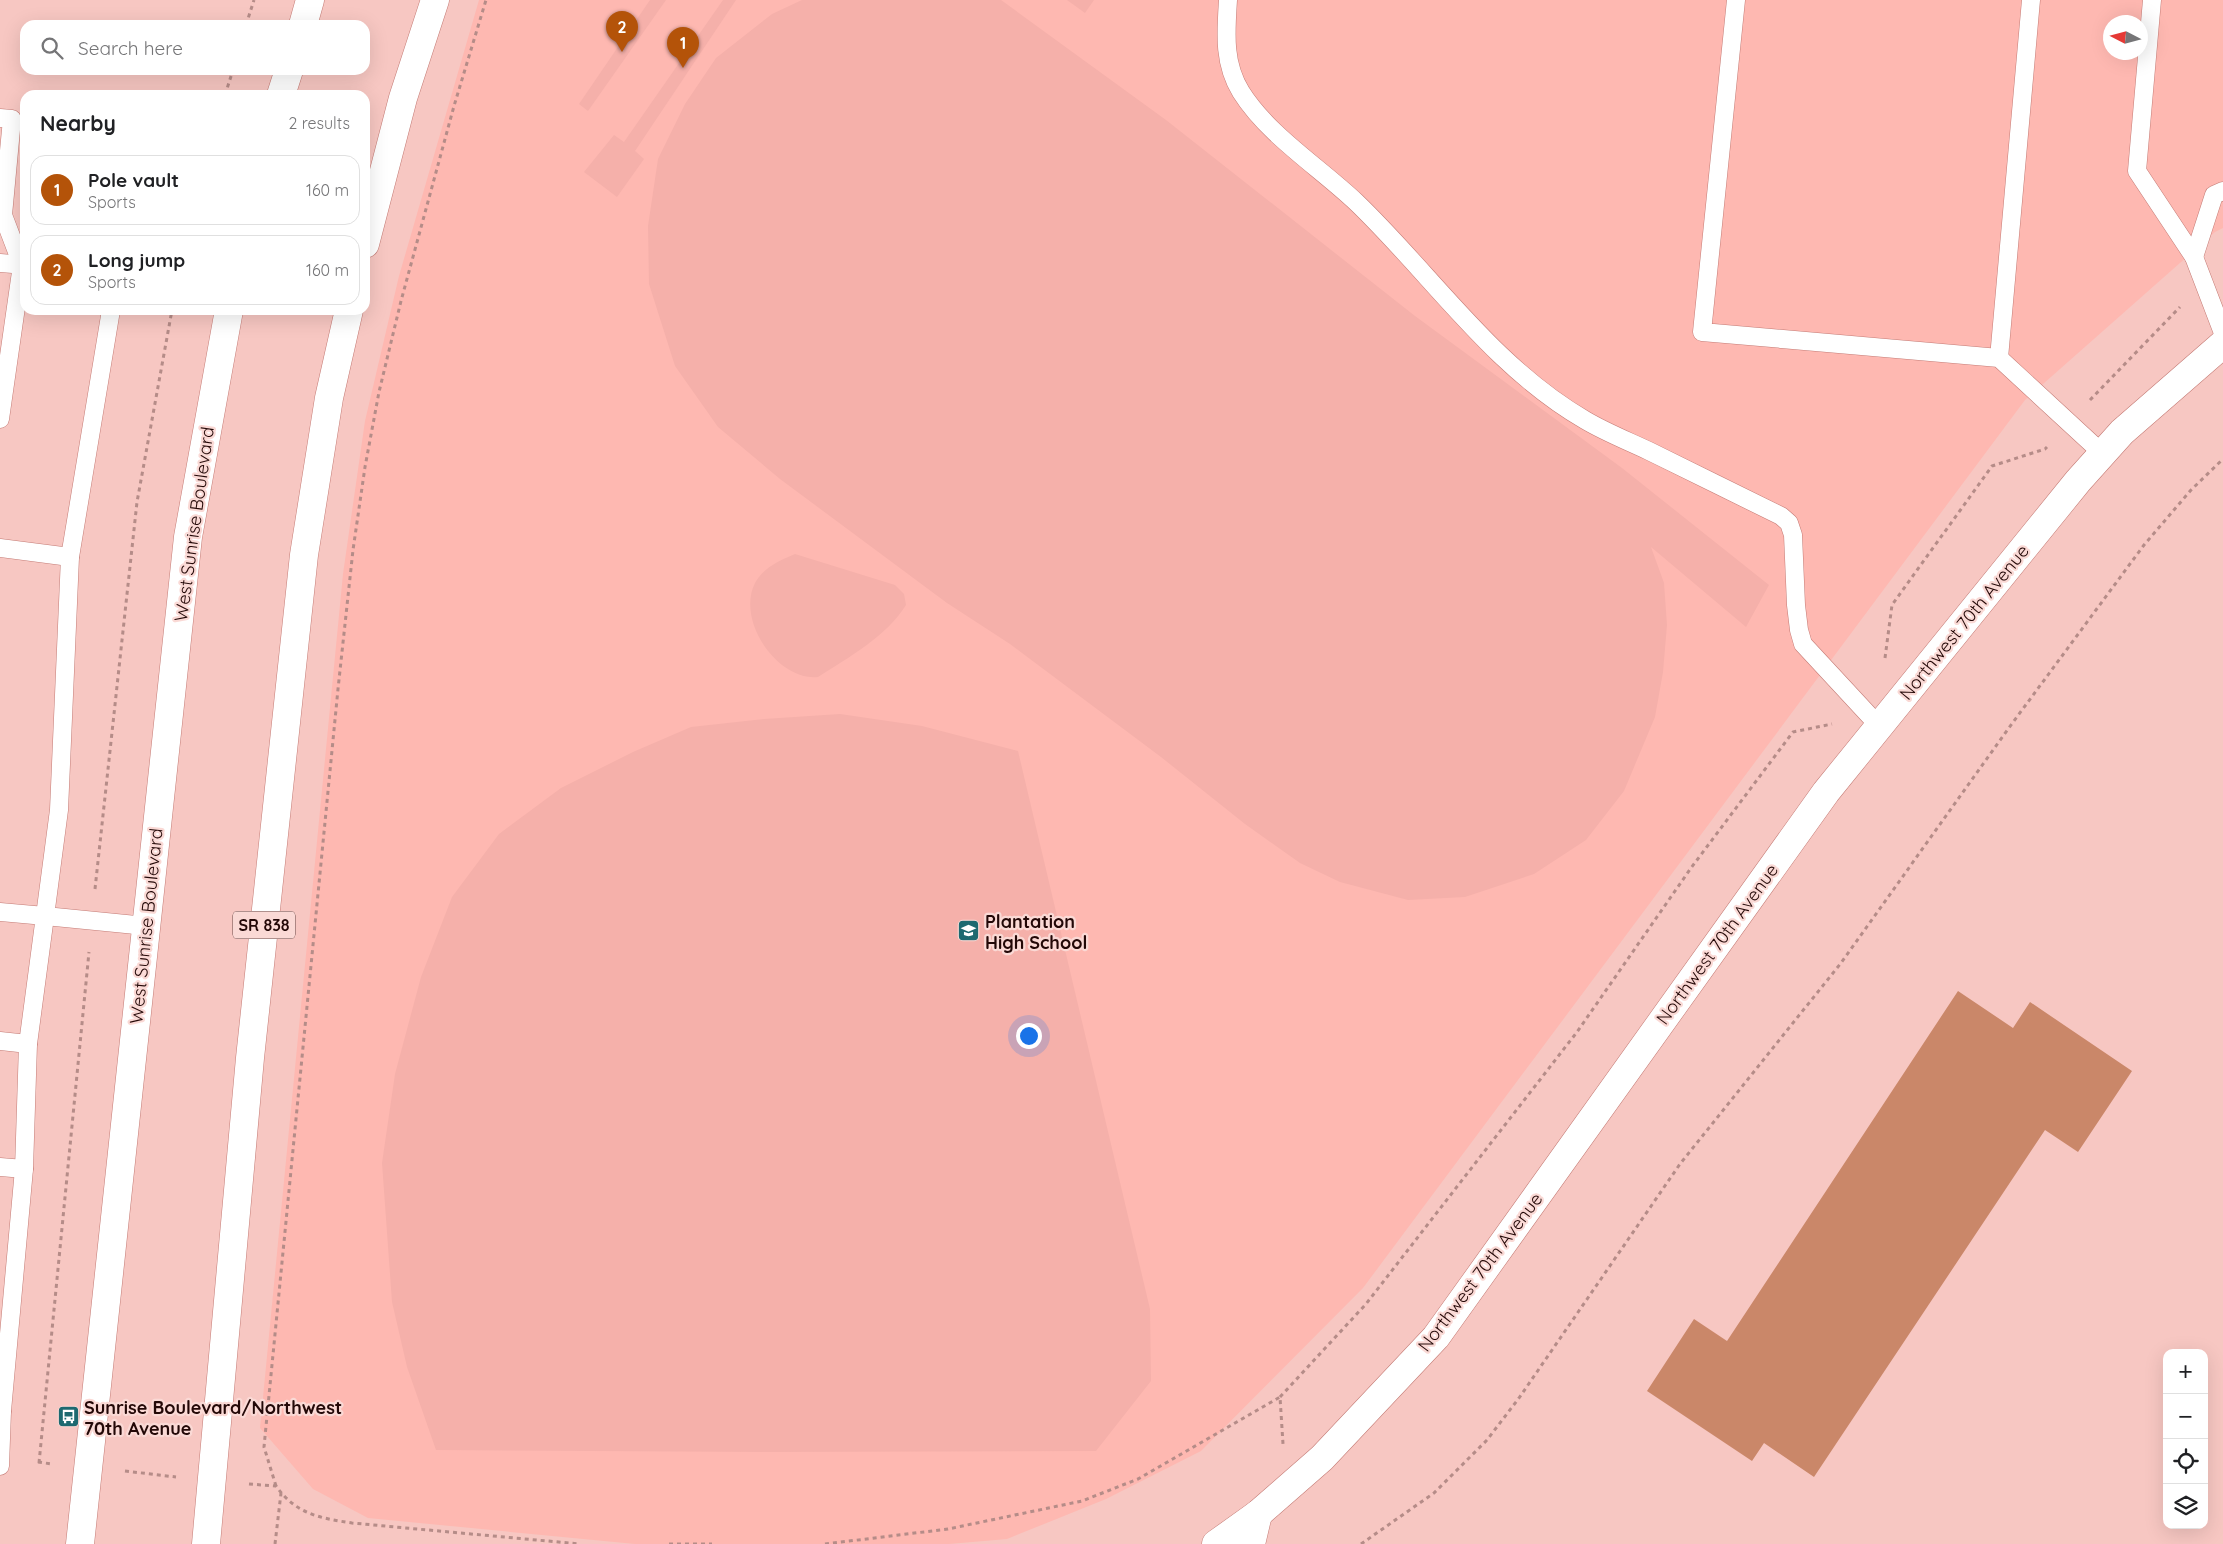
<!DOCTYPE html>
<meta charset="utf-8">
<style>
:root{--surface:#fff;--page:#f2f2f2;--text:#202124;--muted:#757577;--line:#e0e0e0;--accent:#b45309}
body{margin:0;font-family:Quicksand,sans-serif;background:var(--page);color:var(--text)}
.controls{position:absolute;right:15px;bottom:15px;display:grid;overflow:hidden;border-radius:10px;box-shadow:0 5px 20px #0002}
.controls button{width:45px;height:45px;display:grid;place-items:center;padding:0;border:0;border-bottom:1px solid var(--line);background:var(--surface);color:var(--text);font:25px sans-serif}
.compass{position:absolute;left:2103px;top:15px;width:45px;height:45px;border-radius:50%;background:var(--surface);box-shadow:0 5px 20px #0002;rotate:276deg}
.you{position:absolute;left:1028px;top:1035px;width:18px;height:18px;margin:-12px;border:4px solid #fff;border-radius:50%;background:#1a73e8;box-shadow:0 0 0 8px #1a73e833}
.badge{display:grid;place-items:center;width:32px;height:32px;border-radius:50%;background:var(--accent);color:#fff;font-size:16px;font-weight:700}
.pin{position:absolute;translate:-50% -41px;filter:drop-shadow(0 1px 2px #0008)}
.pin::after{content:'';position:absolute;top:26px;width:18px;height:15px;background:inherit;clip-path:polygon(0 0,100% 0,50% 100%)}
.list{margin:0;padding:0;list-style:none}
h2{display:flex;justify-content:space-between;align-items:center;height:65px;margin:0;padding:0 20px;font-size:21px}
h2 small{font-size:16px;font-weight:400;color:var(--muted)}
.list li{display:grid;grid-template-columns:32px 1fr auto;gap:15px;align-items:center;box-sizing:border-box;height:70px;margin:0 10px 10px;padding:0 10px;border:1px solid var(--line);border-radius:15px}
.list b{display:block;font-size:19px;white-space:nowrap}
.list p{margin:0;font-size:16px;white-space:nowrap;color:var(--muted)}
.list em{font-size:16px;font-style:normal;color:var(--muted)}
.icon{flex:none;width:28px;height:28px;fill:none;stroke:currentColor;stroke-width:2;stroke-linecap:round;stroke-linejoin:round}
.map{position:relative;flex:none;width:2223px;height:1544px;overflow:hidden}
.search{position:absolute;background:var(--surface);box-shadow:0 5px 20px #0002;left:20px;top:20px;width:350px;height:55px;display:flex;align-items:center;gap:12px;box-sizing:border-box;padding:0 18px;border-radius:15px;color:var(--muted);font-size:19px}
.panel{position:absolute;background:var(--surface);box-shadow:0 5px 20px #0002;left:20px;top:90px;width:350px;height:225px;border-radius:15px}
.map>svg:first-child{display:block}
</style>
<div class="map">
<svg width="2223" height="1544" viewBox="0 0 2223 1544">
<rect width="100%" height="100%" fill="#f7c7c2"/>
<!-- built -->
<path fill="#feb8b1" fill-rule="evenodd" d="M 479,0 L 2223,0 L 2223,228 L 2215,232 L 2025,400 L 1363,1288 L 1201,1451 L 1106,1499 L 1007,1539 L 949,1544 L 635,1544 L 368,1518 L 313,1489 L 260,1428 L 343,574 L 365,421 L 399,276 ZM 2110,22 L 2140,22 L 2140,52 L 2110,52 Z"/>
<!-- green -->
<g fill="#f5b0aa">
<polygon points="650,0 666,0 588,111 579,104"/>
<polygon points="723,0 736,0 635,151 644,159 617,197 584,172 614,135 624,142"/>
<polygon points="802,0 1001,0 1166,120 1415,316 1622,468 1769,585 1746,627 1651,547 1664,583 1667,625 1663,672 1655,717 1624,791 1586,840 1534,874 1465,897 1408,900 1340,882 1300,863 1245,824 1161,757 1010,644 947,603 780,479 718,427 675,366 649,284 648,226 658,159 685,104 716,58 772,14"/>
<polygon points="1067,0 1094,0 1085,13"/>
<path d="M 795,554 L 895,585 L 904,594 L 906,605 C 886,637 849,657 818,677 C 777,681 736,620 755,583 C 764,567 779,561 795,554 Z"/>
<polygon points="840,714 922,726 1018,751 1150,1309 1151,1381 1096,1451 767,1452 436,1450 407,1367 392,1302 382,1163 395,1074 421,977 452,897 499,834 561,788 633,752 691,727 764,719"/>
</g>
<!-- building -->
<polygon fill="#ca8769" points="1958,991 2013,1028 2030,1002 2132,1071 2078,1152 2045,1130 1814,1477 1764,1443 1752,1461 1647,1391 1694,1319 1727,1341"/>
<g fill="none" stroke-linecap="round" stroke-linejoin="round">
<defs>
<g id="service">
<path d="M 1228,0 C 1226,32 1223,63 1241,92 C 1268,135 1319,167 1356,202 C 1432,275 1492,366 1585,420 C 1605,432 1628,441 1649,451 C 1693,473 1737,494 1781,516 L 1789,523 L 1793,535 L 1796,605 L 1799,630 L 1803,644 L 1879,726"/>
<polyline points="1736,0 1702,332 1999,358 2103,454"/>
<polyline points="2152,0 2137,171 2194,257 2223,333"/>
<polyline points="0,118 12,119 3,215 22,265 0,419"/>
<polyline points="2194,257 2214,195 2223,191"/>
<polyline points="0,263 25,265"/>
<polyline points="111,310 70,557 59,810 45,916 146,926"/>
<polyline points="1999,358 2031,0"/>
<polyline points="0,548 70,557"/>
<polyline points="0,912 45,916 28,1044 24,1169 0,1167"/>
<polyline points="0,1041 28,1044"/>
<polyline points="0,1410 2,1411 24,1169"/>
<polyline points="0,1466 2,1411"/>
</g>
<polyline id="minor" points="1251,1544 1258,1514"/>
<polyline id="tertiary" points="1216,1544 1258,1514 1322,1458 1436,1337 1826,792 2078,481 2122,432 2223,344"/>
<g id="trunk">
<polyline points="303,25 310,0"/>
<polyline points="281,95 289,70"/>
<polyline points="365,244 403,98 435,0"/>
<polyline points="80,1544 188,537 229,310"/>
<polyline points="206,1544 250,1058 304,555 329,398 349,310"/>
</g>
</defs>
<!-- service casing -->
<use href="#service" stroke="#c47b75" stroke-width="19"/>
<!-- minor casing -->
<use href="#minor" stroke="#c47b75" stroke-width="29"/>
<!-- tertiary casing -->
<use href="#tertiary" stroke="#c47b75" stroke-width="29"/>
<!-- trunk casing -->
<use href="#trunk" stroke="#c47b75" stroke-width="29"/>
<!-- path -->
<g stroke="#b58c88" stroke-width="3" stroke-dasharray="4 4" stroke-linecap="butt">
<polyline points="246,25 254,0"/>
<polyline points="225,95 233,70"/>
<polyline points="2090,400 2180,307"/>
<polyline points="1885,658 1892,605 1992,466 2045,449 2047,447"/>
<polyline points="95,889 137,502 172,310"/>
<polyline points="1280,1397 1366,1304 1577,1032 1691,868 1793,732 1832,724"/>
<polyline points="38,1462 52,1464"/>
<polyline points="39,1463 89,952"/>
<polyline points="125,1471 176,1477"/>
<path d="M 249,1484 L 276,1486 C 296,1514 319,1518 352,1523 L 580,1544"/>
<polyline points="276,1486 264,1447 267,1416 338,689 353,550 365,467 379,392 401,301 454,106 486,0"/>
<polyline points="275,1544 281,1493"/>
<polyline points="669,1544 712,1544"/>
<polyline points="825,1544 948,1529 1082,1501 1138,1479 1280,1397 1283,1444"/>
<polyline points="1361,1544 1434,1493 1487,1440 1519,1398 1680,1164 1841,963 2008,729 2144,545 2191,490 2223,459"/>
</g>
<!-- service -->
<use href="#service" stroke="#fff" stroke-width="18"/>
<!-- minor -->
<use href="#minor" stroke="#fff" stroke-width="28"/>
<!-- tertiary -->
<use href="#tertiary" stroke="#fff" stroke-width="28"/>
<!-- trunk -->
<use href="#trunk" stroke="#fff" stroke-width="28"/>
</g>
<!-- icons -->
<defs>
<symbol id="school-square" viewBox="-11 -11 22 22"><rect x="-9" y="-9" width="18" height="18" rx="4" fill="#1d6970" stroke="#fad9d5"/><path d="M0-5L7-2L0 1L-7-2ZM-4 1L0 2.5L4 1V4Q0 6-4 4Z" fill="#fff"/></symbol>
<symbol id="bus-square" viewBox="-11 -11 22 22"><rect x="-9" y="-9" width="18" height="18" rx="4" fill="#1d6970" stroke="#fad9d5"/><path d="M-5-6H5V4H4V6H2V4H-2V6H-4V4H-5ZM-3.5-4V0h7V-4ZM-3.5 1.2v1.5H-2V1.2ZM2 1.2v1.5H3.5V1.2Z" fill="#fff"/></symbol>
</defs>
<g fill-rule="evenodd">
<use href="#school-square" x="956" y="918" width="25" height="25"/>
<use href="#bus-square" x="56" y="1404" width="25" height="25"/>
</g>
<g text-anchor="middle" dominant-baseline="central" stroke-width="4.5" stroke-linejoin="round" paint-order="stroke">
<!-- shield labels -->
<rect fill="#fad9d5" stroke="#644745" stroke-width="1" x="233" y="911.5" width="62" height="27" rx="4"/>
<g font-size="16" font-weight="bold" fill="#230807">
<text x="264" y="925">SR 838</text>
</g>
<!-- street labels -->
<g font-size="18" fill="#230807" stroke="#fad9d5">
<text transform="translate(194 524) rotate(-82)">West Sunrise Boulevard</text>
<text transform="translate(1964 622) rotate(-51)">Northwest 70th Avenue</text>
<text transform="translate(146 926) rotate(-84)">West Sunrise Boulevard</text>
<text transform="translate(1717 944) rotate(-54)">Northwest 70th Avenue</text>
<text transform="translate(1480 1272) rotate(-53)">Northwest 70th Avenue</text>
</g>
<!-- poi labels -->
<g font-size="18" font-weight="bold" fill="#230807" stroke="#fad9d5" text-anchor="start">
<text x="985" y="921">Plantation<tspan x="985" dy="21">High School</tspan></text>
<text x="84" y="1407">Sunrise Boulevard/Northwest<tspan x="84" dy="21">70th Avenue</tspan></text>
</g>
</g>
</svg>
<div class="controls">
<button>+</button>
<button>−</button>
<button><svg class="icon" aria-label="locate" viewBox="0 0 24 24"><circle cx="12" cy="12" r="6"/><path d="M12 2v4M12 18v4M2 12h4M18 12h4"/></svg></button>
<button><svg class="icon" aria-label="layers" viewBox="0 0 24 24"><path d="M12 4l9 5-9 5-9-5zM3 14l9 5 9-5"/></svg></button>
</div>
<svg class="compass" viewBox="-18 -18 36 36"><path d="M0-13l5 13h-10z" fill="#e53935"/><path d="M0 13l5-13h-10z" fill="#757577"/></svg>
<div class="you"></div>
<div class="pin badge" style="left:683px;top:68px">1</div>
<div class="pin badge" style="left:622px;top:52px">2</div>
<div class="search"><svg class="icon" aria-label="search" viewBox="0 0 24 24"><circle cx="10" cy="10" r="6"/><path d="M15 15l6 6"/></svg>Search here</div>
<section class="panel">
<h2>Nearby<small>2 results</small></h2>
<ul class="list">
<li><span class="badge">1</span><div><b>Pole vault</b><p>Sports</p></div><em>160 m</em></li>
<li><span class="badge">2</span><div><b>Long jump</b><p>Sports</p></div><em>160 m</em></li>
</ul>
</section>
</div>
